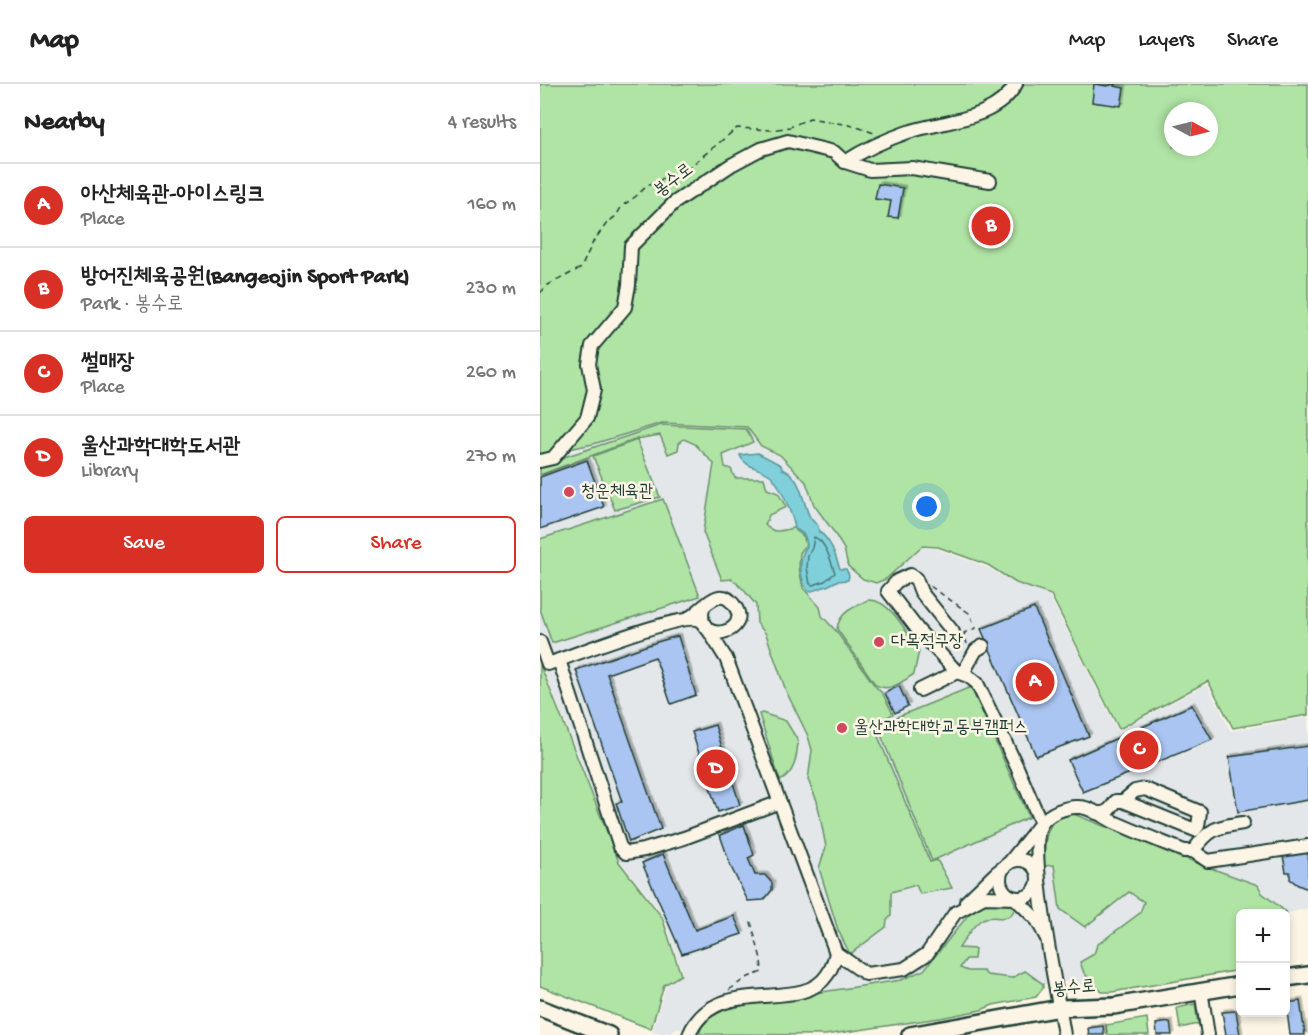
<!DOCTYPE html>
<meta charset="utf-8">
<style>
:root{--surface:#fff;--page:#f2f2f2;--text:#222;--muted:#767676;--line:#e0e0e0;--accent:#d93025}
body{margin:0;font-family:"Gochi Hand","Poor Story",sans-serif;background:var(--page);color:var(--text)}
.controls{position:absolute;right:18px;bottom:18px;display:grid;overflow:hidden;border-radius:9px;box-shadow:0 3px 9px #0003}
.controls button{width:54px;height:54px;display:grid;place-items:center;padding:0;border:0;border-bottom:2px solid var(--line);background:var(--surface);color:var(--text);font:30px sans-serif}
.compass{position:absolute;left:624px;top:18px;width:54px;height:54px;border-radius:50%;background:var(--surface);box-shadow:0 3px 9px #0003;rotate:97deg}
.you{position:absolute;left:387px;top:423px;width:21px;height:21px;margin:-15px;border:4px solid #fff;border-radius:50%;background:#1a73e8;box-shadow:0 0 0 9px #1a73e833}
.badge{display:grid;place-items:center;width:39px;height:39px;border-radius:50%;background:var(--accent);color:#fff;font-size:20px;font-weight:700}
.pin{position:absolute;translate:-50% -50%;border:3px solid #fff;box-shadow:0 2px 6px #0006}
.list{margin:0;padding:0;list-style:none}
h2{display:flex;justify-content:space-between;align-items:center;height:78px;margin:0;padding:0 24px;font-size:26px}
h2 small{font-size:20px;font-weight:400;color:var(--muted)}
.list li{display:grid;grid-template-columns:39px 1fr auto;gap:18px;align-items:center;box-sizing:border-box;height:84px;padding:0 24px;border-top:2px solid var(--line)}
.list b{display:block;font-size:22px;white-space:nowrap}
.list p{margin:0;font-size:20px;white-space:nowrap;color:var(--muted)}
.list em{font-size:20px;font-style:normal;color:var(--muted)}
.actions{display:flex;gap:12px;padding:18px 24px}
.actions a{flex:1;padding:14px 0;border:2px solid var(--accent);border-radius:9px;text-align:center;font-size:21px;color:var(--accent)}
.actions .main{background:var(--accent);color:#fff}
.map{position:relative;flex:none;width:768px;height:951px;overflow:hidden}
header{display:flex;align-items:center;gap:36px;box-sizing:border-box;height:84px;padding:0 30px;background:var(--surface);border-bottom:2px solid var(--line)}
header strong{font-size:28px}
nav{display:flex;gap:33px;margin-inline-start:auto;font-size:21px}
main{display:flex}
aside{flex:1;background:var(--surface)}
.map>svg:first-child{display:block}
</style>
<header>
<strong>Map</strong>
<nav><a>Map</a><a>Layers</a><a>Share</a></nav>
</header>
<main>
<aside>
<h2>Nearby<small>4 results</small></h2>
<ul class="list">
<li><span class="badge">A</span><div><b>아산체육관-아이스링크</b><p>Place</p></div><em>160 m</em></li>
<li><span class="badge">B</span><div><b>방어진체육공원(Bangeojin Sport Park)</b><p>Park · 봉수로</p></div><em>230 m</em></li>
<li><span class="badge">C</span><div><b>썰매장</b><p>Place</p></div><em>260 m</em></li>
<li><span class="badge">D</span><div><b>울산과학대학도서관</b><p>Library</p></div><em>270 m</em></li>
</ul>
<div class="actions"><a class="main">Save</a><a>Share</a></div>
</aside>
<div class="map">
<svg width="768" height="951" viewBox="0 0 768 951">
<defs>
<filter id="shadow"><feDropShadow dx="2.5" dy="-2.5" stdDeviation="0" flood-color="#0004"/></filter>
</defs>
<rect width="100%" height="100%" fill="#fcf5e5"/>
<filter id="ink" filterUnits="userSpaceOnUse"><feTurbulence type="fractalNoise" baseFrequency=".0167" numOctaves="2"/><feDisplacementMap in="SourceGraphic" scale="12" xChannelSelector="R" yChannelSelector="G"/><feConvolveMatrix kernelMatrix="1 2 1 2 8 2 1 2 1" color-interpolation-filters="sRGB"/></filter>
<g filter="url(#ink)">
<!-- built -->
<polygon fill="#e3e7e9" points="122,340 207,344 221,363 239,372 255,385 266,399 273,421 293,447 303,466 308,482 322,496 336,500 347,496 382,463 397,465 447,483 476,500 509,511 578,647 667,600 691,647 768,633 768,824 746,830 700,830 700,886 572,908 545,904 532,897 503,900 503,904 496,913 453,921 441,926 400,934 285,951 161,951 137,944 130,950 112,949 126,901 143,891 123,832 80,777 0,576 0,376"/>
<!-- green -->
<g fill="#b0e4a5" stroke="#68906c" stroke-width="1.5" fill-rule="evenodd">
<path d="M 0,0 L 768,0 L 768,631 L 693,644 L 668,597 L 579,645 L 511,511 L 476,499 L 448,481 L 398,463 L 382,462 L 346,495 L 336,499 L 323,495 L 308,482 L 304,465 L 293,447 L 274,421 L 266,398 L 240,371 L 221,362 L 207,343 L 122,339 L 53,360 L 0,371 ZM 633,27 L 669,27 L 669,63 L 633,63 Z"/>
<path d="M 121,341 L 206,345 L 213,358 L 183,371 L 185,383 L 191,385 L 195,394 L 224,394 L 227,405 L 238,409 L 246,423 L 229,431 L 225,441 C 234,450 241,447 253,444 L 264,453 L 265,462 L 260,469 L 259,484 L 263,504 L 280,523 L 282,532 L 296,547 L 335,602 L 343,610 L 353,630 L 333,640 L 390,778 L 397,776 L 412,804 L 380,810 L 376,801 L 351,808 L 351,832 L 347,836 L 346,843 L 310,870 L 298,846 L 279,784 L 286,763 L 277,717 L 268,696 L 272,666 L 268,652 L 246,607 L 226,550 L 217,539 L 216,521 L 203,505 L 192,495 L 182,496 L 163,448 L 174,380 L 155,360 L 144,355 L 139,359 L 138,366 L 128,370 L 120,351 L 96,355 L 0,391 L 0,381 Z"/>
<polygon points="97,356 120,413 75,426 53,372"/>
<polygon points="123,415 160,512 12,559 0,525 0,455"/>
<path d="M 328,516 C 350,514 368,551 379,567 L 374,590 C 363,597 348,610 335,600 L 297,545 C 299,528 314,523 328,516 Z"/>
<polygon points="0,580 79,778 122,833 141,891 124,901 111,945 0,902"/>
<polygon points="431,603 489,733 392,777 337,641"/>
<path d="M 222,629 L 246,637 L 258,657 C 257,672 255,690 240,697 L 219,630 Z"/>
<path d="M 531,729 L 662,781 L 718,801 L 722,809 L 746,828 L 700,830 L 700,886 L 572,908 L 562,908 L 544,889 L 540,878 L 554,870 L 557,861 L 600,829 L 604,818 L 589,808 L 545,843 L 520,825 L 514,781 L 504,782 C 505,767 503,745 517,734 C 520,732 527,730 531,729 Z"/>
<path d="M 456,820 L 470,821 L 475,824 C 468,842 453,828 441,836 C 431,843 425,855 419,864 L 435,865 L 434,875 L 426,875 L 420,884 L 428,887 L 443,887 L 447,891 L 472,894 L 485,887 L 503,900 L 503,904 L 496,913 L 453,921 L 441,926 L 400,934 L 285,951 L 160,950 L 161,944 L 169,934 L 184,926 L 216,918 L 361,896 L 384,886 L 429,830 L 442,821 Z"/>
<polygon points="655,920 658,940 640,944 637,924"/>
<polygon points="607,934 609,951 567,951 566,941"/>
</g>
<!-- water -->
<path fill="#80d0db" stroke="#599598" stroke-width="1.5" d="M 218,369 L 241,381 L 242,385 C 261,391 262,416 269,431 C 270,435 275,439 278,442 L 279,448 C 291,455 296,473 300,485 L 306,485 L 309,491 L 308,496 L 297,497 L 287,502 L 269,508 C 259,496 258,474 267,462 C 266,452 264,449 255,445 C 254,435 240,399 230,391 C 220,384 204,383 200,371 Z"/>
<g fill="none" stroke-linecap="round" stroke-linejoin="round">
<!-- shore -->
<path stroke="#467877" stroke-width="1.5" d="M 274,453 C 286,457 291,478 295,489 L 285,497 L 273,501 L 270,500 L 267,484 L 268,472 L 272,464 Z"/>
</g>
<!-- building -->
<g fill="#aac5f2" stroke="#1f3d34" stroke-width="1.5" filter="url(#shadow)">
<polygon points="554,0 567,2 575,0 574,2 584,4 581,22 552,18"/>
<polygon points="338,100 363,104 358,134 348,133 351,117 335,115"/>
<polygon points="47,376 64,423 0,445 0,393"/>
<polygon points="494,524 549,652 496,672 441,545"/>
<polygon points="138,552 156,611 131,620 115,573 67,590 121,745 89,758 76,719 82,718 36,586 117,558"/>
<polygon points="359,602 368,622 355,629 345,609"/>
<polygon points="652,621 672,656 543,708 528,676"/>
<polygon points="175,641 200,721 178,728 152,648"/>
<polygon points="768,662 768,716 698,728 689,673"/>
<polygon points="204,741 214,771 208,774 215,791 225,791 232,799 232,806 224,816 208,817 191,783 180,751"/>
<polygon points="768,767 768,805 758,801 750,795 750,788 746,788 743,772"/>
<polygon points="123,770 155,846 194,832 202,850 142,870 102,779"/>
<polygon points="760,917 765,951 750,951 746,919"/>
<polygon points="696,927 700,951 686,951 682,928"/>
<polygon points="630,938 632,951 617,951 616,940"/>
<polygon points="563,942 564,951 549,951 548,944"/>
</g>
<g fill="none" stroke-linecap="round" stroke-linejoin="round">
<defs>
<g id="minor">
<path d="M 305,78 C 325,65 345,56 368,48 C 405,36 455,37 476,0"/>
<polyline points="0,377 13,374 47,334 54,306 49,280 52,262 85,223 89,201 91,162 134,119 191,81 221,65 248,57 294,68 305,78 330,86 372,84 450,97"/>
<path d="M 149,534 C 162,527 179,499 194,521 C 215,549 154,564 163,524"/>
<polyline points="413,548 381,508 376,495 370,491 357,497 348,507 378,546 417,588"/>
<path d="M 0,558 L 8,580 C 31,572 143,528 159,536 C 168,541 179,565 186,574 L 296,869 L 326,890 L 364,885 L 387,870 L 415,829 L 444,813 L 475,814 L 497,836 L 506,853"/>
<polyline points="19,576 80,763 86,769 104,766 144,754 240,718"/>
<polyline points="423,589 436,566 443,562"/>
<polyline points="380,606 417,588 428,592 437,599 477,683 501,739 469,779 456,789 426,818"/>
<path d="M 556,729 C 567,730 570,726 576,717 L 583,717 L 655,746 L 658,742 L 660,728 L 605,705 L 595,707 L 583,717"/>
<path d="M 653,767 C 670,744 676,743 703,739"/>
<circle cx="479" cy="795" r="19"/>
<polyline points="661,906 668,951"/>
<path d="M 149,951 C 175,888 261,931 287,891 C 292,885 294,877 296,869"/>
<path d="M 524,951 C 519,916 485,761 502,739 C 509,729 527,722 539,723 C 549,723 563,732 572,737 C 596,748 620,757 644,767 L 653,767 L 668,777 L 768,762"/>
</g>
<g id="major">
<polyline points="746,894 768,891"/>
<polyline points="0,924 69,951"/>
<polyline points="370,951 520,924 574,922 700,901"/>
</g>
</defs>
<!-- minor casing -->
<use href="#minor" stroke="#1f3d34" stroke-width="16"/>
<!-- major casing -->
<use href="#major" stroke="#1f3d34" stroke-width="20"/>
<!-- path -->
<g stroke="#1f3d34" stroke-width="1.5" stroke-dasharray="6 4.5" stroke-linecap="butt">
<polyline points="0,209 8,201 41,184 53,158 67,139 76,132 82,122 95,113 108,101 117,99 123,94 147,85 197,44 232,46 250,43 270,34 314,42 334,49"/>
<polyline points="390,502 429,529 436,544 424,549 427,560"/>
<polyline points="189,906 206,894 222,888 221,875 211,838"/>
</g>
<!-- minor -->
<use href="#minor" stroke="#fcf5e5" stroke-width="12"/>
<!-- major -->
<use href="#major" stroke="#fcf5e5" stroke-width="15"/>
</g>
</g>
<!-- markers -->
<g fill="#d1495b" stroke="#fcf5e5" stroke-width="2">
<circle cx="29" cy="408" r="6"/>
<circle cx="339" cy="558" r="6"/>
<circle cx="302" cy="644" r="6"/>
</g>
<g text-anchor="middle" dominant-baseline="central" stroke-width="5" stroke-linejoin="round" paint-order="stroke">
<!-- street labels -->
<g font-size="18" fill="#1f3d34" stroke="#fcf5e5">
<text transform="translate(134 97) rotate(-37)">봉수로</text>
<text transform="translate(534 905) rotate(-5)">봉수로</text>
</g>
<!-- poi labels -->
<g font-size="18" fill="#1f3d34" stroke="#fcf5e5" text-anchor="start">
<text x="41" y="408">청운체육관</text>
<text x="351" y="558">다목적구장</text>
<text x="314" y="644">울산과학대학교동부캠퍼스</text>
</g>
</g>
</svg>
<div class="controls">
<button>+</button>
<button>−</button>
</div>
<svg class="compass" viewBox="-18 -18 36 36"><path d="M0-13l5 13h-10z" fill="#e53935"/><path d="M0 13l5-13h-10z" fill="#767676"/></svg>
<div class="you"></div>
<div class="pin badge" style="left:495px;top:598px">A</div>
<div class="pin badge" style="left:451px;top:142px">B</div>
<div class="pin badge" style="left:599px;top:666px">C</div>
<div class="pin badge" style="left:176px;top:685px">D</div>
</div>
</main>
